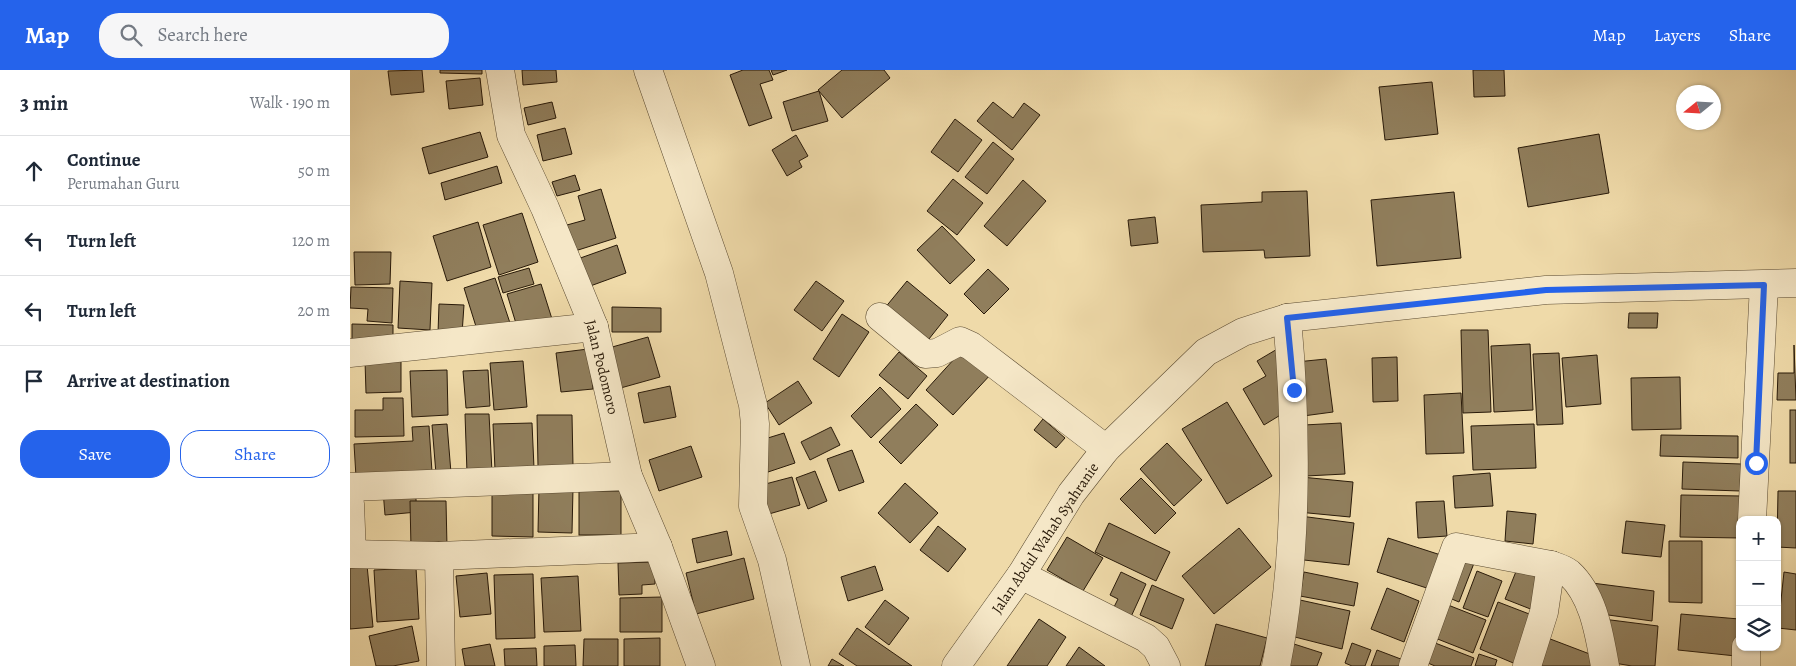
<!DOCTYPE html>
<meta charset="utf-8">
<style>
:root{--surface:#fff;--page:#f6f6f7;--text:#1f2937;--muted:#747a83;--line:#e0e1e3;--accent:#2563eb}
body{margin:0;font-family:Alegreya,serif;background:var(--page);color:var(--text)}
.controls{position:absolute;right:15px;bottom:15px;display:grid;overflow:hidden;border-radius:10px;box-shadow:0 1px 4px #0004}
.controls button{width:45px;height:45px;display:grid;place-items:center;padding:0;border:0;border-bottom:1px solid var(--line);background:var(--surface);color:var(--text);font:25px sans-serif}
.compass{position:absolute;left:1326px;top:15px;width:45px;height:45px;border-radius:50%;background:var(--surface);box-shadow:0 1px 4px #0004;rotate:252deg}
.stop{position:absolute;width:15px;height:15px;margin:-11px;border:4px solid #2563eb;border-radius:50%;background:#fff}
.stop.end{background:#2563eb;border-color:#fff;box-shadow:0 1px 5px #0008}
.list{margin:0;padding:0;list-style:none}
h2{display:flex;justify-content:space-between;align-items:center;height:65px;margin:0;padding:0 20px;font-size:21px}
h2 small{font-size:16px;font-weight:400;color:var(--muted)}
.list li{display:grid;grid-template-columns:32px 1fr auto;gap:15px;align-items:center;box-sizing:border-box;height:70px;padding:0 20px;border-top:1px solid var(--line)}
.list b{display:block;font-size:19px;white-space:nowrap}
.list p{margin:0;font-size:16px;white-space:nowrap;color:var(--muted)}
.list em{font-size:16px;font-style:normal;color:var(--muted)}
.actions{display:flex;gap:10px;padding:15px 20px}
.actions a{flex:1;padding:11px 0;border:1px solid var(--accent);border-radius:20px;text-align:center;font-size:18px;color:var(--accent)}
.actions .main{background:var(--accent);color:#fff}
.icon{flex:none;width:28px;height:28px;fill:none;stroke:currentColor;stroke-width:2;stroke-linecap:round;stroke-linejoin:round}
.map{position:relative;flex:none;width:1446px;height:596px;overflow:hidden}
header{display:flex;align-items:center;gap:30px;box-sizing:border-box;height:70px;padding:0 25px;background:var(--accent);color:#fff}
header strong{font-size:24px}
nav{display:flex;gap:28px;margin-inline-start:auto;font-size:18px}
.search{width:350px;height:45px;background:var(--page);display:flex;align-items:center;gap:12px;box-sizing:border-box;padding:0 18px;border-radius:20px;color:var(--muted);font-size:19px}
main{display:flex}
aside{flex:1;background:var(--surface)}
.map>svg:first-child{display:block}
</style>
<header>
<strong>Map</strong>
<div class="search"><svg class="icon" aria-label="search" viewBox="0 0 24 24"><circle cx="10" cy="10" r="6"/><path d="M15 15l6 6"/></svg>Search here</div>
<nav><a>Map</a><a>Layers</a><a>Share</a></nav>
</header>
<main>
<aside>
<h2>3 min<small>Walk · 190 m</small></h2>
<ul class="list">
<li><svg class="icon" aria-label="ahead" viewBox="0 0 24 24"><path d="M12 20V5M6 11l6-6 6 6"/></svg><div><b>Continue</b><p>Perumahan Guru</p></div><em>50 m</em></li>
<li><svg class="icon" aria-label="left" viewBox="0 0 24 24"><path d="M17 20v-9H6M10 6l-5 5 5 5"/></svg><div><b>Turn left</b></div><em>120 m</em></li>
<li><svg class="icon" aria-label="left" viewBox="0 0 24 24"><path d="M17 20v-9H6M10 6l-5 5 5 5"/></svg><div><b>Turn left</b></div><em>20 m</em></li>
<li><svg class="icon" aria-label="arrive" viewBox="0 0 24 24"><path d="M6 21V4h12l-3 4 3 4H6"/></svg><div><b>Arrive at destination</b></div></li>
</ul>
<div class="actions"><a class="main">Save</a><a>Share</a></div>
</aside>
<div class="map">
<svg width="1446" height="596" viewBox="0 0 1446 596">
<rect width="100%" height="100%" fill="#efdaa9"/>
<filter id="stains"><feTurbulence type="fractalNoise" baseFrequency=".004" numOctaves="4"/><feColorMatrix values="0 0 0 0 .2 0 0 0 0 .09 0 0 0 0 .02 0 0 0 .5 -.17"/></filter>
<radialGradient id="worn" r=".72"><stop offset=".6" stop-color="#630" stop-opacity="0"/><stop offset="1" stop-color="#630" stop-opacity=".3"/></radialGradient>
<!-- building -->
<g fill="#907e5c" stroke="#291a09">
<polygon points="72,0 74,22 41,25 38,1"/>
<polygon points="90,0 132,0 132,4 90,3"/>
<polygon points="172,0 206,0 207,12 173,15"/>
<polygon points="393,0 419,0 423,10 410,14 422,48 399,56 380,5"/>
<polygon points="421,0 437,0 423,5"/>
<polygon points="492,0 534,0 540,8 492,48 468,20"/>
<polygon points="1123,0 1154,0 1155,26 1124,27"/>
<polygon points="130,8 133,35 99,39 96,11"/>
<polygon points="1082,12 1088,64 1035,70 1029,17"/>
<polygon points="469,21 478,51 442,61 433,32"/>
<polygon points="202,32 206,48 178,55 174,38"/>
<polygon points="643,32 663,48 674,33 690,45 662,80 627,51"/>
<polygon points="605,49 632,70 608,102 581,82"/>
<polygon points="215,58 222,84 193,91 187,65"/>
<polygon points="130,62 138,87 79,104 72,78"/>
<polygon points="1249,64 1259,123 1178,137 1168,78"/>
<polygon points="446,65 458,86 449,91 452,97 437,106 422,80"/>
<polygon points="643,72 664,89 637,124 615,107"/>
<polygon points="147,96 152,113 95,130 91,113"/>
<polygon points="225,105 230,120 207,126 202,112"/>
<polygon points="603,109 633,133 607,165 577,141"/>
<polygon points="673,110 696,131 657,176 634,156"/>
<polygon points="251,119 266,168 225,181 217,155 235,150 228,126"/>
<polygon points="957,121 960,186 915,188 914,180 853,182 851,135 912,132 912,122"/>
<polygon points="1104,122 1111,188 1027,196 1021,130"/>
<polygon points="172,143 188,192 149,205 133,155"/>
<polygon points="805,147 808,173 781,176 778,150"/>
<polygon points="128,152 141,197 97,211 83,166"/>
<polygon points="592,156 625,190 600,214 567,180"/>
<polygon points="267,175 276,203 232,219 222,191"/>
<polygon points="4,182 41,182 40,214 5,215"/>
<polygon points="179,198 184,214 153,223 148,207"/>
<polygon points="638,199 659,219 634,244 614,224"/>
<polygon points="145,208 160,253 128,263 114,218"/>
<polygon points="50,211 82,213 80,260 48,258"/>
<polygon points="466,211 494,231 472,261 444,240"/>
<polygon points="557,211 598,245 575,274 534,239"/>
<polygon points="191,214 202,249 168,260 157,224"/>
<polygon points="1,217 43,218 42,253 17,251 18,239 0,238"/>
<polygon points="89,234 114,235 112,264 88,263"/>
<polygon points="262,237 311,238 311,262 262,262"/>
<polygon points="1279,243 1308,243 1307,258 1278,258"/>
<polygon points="492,244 519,262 489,307 463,289"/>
<polygon points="2,254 43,255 43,273 2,272"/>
<polygon points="1111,260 1138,260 1141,342 1113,343"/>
<polygon points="298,267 310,307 267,319 255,279"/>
<polygon points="1180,274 1183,340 1144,342 1141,276"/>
<polygon points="1444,275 1446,330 1427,330 1428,303 1444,303"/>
<polygon points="615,277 642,303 603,345 576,320"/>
<polygon points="929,278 942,338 914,355 893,319 916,306 907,291"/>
<polygon points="238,279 243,319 211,322 206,283"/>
<polygon points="549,282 577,306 558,329 529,305"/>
<polygon points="1209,283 1213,354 1187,355 1183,284"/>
<polygon points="1247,285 1251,334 1216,337 1212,288"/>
<polygon points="1047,287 1048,331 1023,332 1022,288"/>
<polygon points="976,289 983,342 953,346 946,292"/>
<polygon points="51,290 51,322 16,323 15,291"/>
<polygon points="173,291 177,337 144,340 140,293"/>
<polygon points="97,300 98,345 62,347 60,301"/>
<polygon points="138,300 140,336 116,338 113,301"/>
<polygon points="1330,307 1331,359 1282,360 1281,308"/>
<polygon points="448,311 462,333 429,355 415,333"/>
<polygon points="320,316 326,347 294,353 288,323"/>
<polygon points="530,317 551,339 521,368 501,346"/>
<polygon points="1111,323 1114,383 1076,384 1074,325"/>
<polygon points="33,328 53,328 54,366 5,367 5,340 33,340"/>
<polygon points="877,332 922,406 877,434 832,359"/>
<polygon points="566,334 588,355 551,394 529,372"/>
<rect x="1440" y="340" width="6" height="53"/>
<polygon points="115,344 139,344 142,402 117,403"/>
<polygon points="187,345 222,345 223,396 188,396"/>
<polygon points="693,349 715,368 706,378 684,360"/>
<polygon points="182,353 184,398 145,400 143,354"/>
<polygon points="991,353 995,404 956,406 954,355"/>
<polygon points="97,354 101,403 86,404 82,355"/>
<polygon points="1184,354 1186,398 1123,400 1121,356"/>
<polygon points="79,356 82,402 6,407 4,374 63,371 62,357"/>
<polygon points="481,357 490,375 460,390 451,372"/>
<polygon points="434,363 445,393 415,403 405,372"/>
<polygon points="1311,365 1388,366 1388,388 1310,386"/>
<polygon points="817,373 852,410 824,436 790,399"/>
<polygon points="341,376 352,407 309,421 299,390"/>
<polygon points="502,380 514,412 489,421 477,389"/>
<polygon points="1333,392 1391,394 1390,421 1332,419"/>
<polygon points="465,401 477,431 458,439 446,408"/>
<polygon points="1140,403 1143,436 1105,438 1103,406"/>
<polygon points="442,407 450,435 412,446 404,417"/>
<polygon points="951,407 1003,412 1000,447 948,442"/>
<polygon points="791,408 826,443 805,464 770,429"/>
<polygon points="555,413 588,443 560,473 528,443"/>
<polygon points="142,416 183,416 183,467 142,466"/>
<polygon points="65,417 67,442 35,445 33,420"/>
<polygon points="189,417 223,418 222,463 188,462"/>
<rect x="229" y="421" width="42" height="44"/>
<polygon points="1428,421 1446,421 1446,478 1427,477"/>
<polygon points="1331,425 1391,426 1390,468 1330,467"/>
<polygon points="60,431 96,431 97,477 61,478"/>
<polygon points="1094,431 1097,466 1068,468 1066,432"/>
<polygon points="1157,441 1186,444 1183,474 1155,471"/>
<polygon points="950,446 1004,453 999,495 945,489"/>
<polygon points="1276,451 1315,455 1311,487 1272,483"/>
<polygon points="759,453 820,482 806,511 745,482"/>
<polygon points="588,456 616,479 598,502 570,480"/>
<polygon points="889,458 921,497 864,544 832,506"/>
<polygon points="377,461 382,485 347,493 342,469"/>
<polygon points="717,467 753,488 733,521 697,500"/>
<polygon points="1038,468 1097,487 1086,521 1027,502"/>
<polygon points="1319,471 1352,471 1352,533 1319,532"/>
<polygon points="1109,482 1126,488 1109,532 1092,525"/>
<polygon points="394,488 404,529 346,544 336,503"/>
<polygon points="304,492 305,514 292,515 292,524 269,525 268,493"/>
<polygon points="1169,494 1196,505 1183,540 1155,529"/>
<polygon points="17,495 23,557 0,559 0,497"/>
<polygon points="525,496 533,520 498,531 491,507"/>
<polygon points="66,498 69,549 27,552 24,500"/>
<polygon points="1127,501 1152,511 1138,547 1113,538"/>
<polygon points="771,502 796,514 780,549 762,541 768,529 760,525"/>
<polygon points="954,502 1008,513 1004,536 950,526"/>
<polygon points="1434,502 1446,504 1446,560 1428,558"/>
<polygon points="137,503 141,544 110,547 106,506"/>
<polygon points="183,504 185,568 146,569 144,505"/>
<polygon points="228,506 231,561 194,562 191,508"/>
<polygon points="1242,513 1304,521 1302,551 1251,544"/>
<polygon points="802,515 834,529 822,559 790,545"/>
<polygon points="1037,518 1069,531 1054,572 1021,559"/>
<polygon points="312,527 312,562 270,562 270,528"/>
<polygon points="535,530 559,548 539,575 515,557"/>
<polygon points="950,530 1000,541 992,579 941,566"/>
<polygon points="1148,532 1187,547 1168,595 1130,579"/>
<polygon points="1093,533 1136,550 1123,583 1080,566"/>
<polygon points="1331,544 1389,549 1386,586 1328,580"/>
<polygon points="689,549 716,567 697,596 657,596"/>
<polygon points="1253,549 1308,556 1305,596 1282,596 1264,593"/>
<polygon points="866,554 917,568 910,596 855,596"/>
<polygon points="62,556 69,591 43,596 26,596 19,566"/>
<polygon points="507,558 562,596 507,596 489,584"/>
<polygon points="1195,567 1245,586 1241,596 1184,596"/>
<polygon points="310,568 310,596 274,596 274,569"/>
<polygon points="234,569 268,569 268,596 233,596"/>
<polygon points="1080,571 1124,588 1121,596 1085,596 1073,591"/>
<polygon points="1002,573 1021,580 1015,596 1002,596 995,593"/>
<polygon points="140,574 145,596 115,596 112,579"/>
<polygon points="944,574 972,583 967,596 938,596"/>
<polygon points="225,575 226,596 194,596 194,576"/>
<polygon points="729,577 755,596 716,596"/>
<polygon points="186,578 187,596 155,596 154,579"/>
<polygon points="1027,580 1056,591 1054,596 1021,596"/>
<polygon points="1129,584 1147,590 1145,596 1125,596"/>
<polygon points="482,589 494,596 478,596"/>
</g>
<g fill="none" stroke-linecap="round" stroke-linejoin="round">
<defs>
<g id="minor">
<polyline points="150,0 161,65 195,138 244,257 278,406 308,477 351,596"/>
<polyline points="298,0 369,203 403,335 405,354 403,436 422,490 446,596"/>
<polyline points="530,247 575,284 587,283 610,271 621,276 756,379"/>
<polyline points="0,283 244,257"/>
<polyline points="0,417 278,406"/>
<polyline points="0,434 2,484"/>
<polyline points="1402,450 1414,215"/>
<polyline points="0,484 89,486 308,477"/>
<polyline points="89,486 91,596"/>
<polyline points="671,505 796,568 806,577 816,596"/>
<polyline points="606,596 671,505 721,424 756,379 856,282 893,262 937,248 1196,220 1446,213"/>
<path d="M 926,596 C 948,487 947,358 937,248"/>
<polyline points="1063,596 1106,477 1201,495"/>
<path d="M 1177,596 L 1194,542 L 1201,495 C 1207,497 1214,499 1219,503 C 1244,526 1249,564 1255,596"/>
<polyline points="1396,596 1396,577"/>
</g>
</defs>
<!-- minor casing -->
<use href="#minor" stroke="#5a4a31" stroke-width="29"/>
<!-- minor -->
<use href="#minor" stroke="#f5e7c7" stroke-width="28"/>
</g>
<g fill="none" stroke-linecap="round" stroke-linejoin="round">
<!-- route -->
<polyline stroke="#2563eb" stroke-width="6" points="944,320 937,248 1196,220 1414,215 1406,393"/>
</g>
<g text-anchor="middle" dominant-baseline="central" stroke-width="4.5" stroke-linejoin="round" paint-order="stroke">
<!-- street labels -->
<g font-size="15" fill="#291a09" stroke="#f5e7c7">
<text transform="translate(252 297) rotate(76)">Jalan Podomoro</text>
<text transform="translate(695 468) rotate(-56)">Jalan Abdul Wahab Syahranie</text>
</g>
</g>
<rect width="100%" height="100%" filter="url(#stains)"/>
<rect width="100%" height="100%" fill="url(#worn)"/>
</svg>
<div class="controls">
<button>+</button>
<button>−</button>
<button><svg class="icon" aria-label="layers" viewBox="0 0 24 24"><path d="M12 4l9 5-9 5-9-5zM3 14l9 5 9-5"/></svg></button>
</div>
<svg class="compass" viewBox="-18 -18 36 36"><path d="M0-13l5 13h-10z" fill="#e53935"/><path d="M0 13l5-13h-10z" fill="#747a83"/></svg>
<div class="stop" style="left:1406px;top:393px"></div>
<div class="stop end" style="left:944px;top:320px"></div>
</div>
</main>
